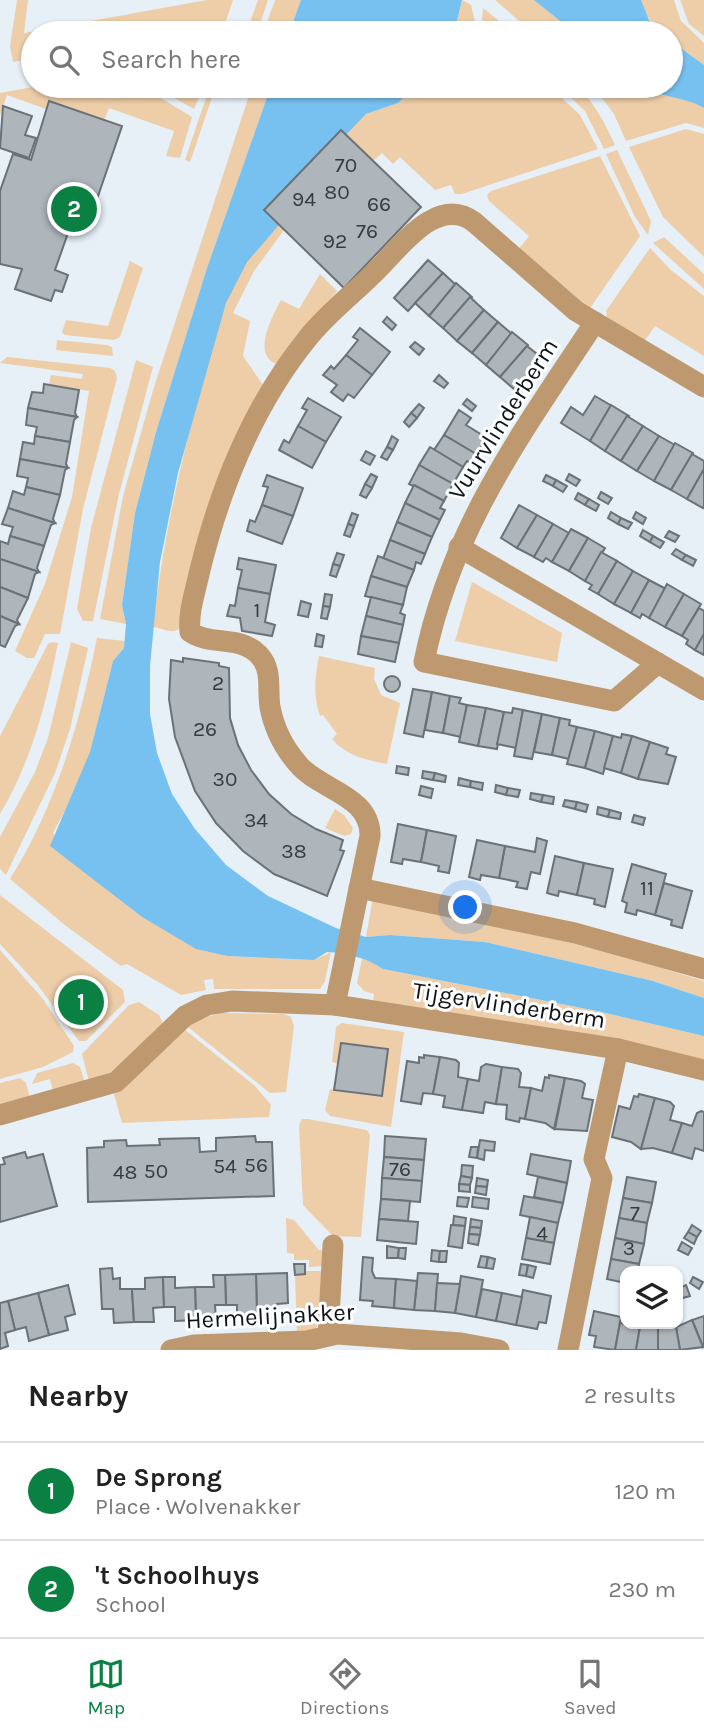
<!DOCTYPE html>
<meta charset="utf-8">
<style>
:root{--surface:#fff;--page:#f2f2f2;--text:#222;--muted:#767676;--line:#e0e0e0;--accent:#0b8043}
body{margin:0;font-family:Karla,sans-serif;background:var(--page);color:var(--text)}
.controls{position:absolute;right:21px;bottom:21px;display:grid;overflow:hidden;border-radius:14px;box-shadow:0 2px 5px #0004}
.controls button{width:63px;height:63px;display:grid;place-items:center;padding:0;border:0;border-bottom:2px solid var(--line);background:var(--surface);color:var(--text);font:35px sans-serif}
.you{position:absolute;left:466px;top:908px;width:24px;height:24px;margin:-18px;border:5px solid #fff;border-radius:50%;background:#1a73e8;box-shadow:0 0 0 10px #1a73e833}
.badge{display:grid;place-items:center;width:46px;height:46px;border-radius:50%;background:var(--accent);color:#fff;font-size:23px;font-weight:700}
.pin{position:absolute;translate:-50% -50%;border:4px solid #fff;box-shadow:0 2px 7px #0006}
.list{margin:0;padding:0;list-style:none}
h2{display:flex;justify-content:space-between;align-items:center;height:91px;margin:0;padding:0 28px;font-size:30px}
h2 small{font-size:23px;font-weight:400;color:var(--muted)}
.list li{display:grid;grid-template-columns:46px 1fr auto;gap:21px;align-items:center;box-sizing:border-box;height:98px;padding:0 28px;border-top:2px solid var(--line)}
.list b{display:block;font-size:26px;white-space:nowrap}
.list p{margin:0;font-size:23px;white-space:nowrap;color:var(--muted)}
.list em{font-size:23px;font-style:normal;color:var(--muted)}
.icon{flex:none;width:38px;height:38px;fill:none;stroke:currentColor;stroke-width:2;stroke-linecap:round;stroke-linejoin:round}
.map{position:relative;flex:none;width:704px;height:1350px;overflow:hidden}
.search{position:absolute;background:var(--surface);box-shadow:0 2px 5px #0004;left:21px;right:21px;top:21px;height:77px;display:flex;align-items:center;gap:18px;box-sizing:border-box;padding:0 24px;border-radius:38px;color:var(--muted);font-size:26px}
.sheet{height:287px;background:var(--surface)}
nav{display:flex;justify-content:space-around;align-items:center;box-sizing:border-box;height:98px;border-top:2px solid var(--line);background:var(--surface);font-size:19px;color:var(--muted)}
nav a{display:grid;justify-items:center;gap:4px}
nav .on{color:var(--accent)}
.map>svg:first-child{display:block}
</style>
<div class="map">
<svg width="704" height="1350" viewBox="0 0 704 1350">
<rect width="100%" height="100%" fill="#e7f0f7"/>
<!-- green -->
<g fill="#eecda9">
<polygon points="17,0 28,0 24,33 207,0 233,0 222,33 203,29 177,33 33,33 33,58 13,62 10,46"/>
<polygon points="258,0 268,0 257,33 246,33"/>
<polygon points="275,0 301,0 289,33 263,33"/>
<polygon points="462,0 471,5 475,22 487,33 454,33"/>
<polygon points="495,0 534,0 575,33 533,33"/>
<polygon points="641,0 674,0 681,21 704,43 704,65 671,41 671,33 657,30 643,10"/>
<polygon points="680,0 704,0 704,36 689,24"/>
<polygon points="483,8 514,33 495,33 482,20"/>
<polygon points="38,86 141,86 192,117 180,158 166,156 174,131 109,108 104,120 49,102 46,109 7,95 0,115 0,93"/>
<polygon points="153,86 204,86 194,109"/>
<polygon points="210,86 216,86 190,162 185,160"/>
<polygon points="252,86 271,86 207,268 156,432 135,513 122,605 126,624 100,619 123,496 154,387"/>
<polygon points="415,86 549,86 580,115 598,149 462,194 455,194 451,185 435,190 400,157 393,164 382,153 373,161 346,135 366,114 398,103"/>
<path d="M 559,86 L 576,86 C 595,102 604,122 615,145 L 604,149 L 585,111 Z"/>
<polygon points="593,86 640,86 662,95 688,99 704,108 704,128 686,123 626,141 614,114"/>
<polygon points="686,129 704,134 704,257 663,217 629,147"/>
<polygon points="617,150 651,221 648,235 635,217 606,154"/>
<polygon points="600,156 640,236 588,311 518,250 529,236 489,201 487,195 491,191"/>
<path d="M 279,225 L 284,230 L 254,271 L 233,313 L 250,321 L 243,356 L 263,385 L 180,628 C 171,635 163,628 153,627 C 162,544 180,466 201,386 C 212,344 222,297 247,261 C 256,249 269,237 279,225 Z"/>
<polygon points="664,237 704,274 704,289 653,243"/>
<polygon points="650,248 671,270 704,296 704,356 655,326 645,340 607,318 606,311"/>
<polygon points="130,261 143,268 120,337 114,340 65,335 62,332 66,320 108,326"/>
<path d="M 320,274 L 337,291 L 278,364 C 250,357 273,315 281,300 L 299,309 Z"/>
<polygon points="57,340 107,345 112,347 113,356 56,350"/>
<polygon points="7,357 110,368 115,371 117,378 83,509 60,634 45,634 34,658 27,658 15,651 45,584 72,497 89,391 49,384 51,375 82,379 83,374 0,363"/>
<polygon points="136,360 153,367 119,494 93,621 83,621 77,609 91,528"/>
<polygon points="472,582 562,633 557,662 455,641"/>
<path d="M 97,638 L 125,641 L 124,648 L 113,661 L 90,752 L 74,794 L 53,833 L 56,837 L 51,846 L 142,917 L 197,949 L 227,956 L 314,960 L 331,952 L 325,981 L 320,989 L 214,989 L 213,979 L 204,980 L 206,990 L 181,995 L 127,964 L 121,966 L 66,926 L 10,879 C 56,806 80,722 97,638 Z"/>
<path d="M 52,642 L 58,643 C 46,704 32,760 0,814 L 0,736 L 48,644 Z"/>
<polygon points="71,642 88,648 70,729 55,773 6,875 0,869 0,837 35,772 48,738"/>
<path d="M 319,656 L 375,668 L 374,679 L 381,695 L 400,703 L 387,764 C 366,760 347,756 332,739 L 337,734 L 323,715 L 320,716 C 313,695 315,677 319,656 Z"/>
<polygon points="335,809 344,815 353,828 351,834 344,836 325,828"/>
<polygon points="0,895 123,990 125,1002 86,1041 79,1041 37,984 0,944"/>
<polygon points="373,897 610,952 704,981 704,998 653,981 485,942 390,935 366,937"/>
<polygon points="0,950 43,999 74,1046 73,1052 43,1067 0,1079"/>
<polygon points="362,959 372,962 383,969 597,1011 704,1036 704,1062 373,1002 374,994 364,991 357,983"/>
<polygon points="139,1002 159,1015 163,1023 114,1072 89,1082 82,1054 129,1005"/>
<polygon points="220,1013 284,1014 291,1017 294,1026 286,1092 270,1093 188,1027 197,1020"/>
<polygon points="342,1023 404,1032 391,1127 330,1116 325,1110 330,1089 382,1095 387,1049 341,1043 338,1064 332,1062 336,1027"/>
<polygon points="184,1029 255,1086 271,1105 269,1117 122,1123 114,1094 122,1090"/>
<polygon points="73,1063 80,1067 85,1083 53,1091 50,1079 32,1084 37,1073"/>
<polygon points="20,1078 26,1083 30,1098 0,1105 0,1083"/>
<polygon points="308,1119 367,1130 370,1135 361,1237 333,1236 303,1205 299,1125 302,1119"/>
<polygon points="286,1218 294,1220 319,1250 325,1250 324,1266 309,1267 309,1260 294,1260 294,1254 287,1253"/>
<polygon points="305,1271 323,1271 318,1324 315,1329 297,1334 295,1275 304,1274"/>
</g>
<!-- water -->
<g fill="#77c1f0">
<polygon points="301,0 462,0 454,33 289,33"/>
<polygon points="534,0 641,0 649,20 661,33 575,33"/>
<path d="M 671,41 L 704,65 L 704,108 C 684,96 660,98 640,86 L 671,86 Z"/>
<path d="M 271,86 L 415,86 L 398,103 L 366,114 L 346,135 L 340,130 L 264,210 L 279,225 L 247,262 L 226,303 L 178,473 L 160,562 L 150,666 L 150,714 L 157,753 L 172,794 L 195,829 L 226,865 L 268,896 L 336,928 L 366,937 L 390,935 L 485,942 L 653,981 L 704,998 L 704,1036 L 597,1011 L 383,969 C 367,958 346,953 327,952 L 314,960 L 227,956 L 196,949 L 142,917 L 50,846 L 90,752 L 113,661 L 124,648 L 126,624 L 122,605 L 135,513 L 156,432 L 207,268 Z"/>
</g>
<!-- building -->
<g fill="#aeb6bc" stroke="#6a7277" stroke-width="2">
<polygon points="49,101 122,126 86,231 67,225 64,232 68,233 55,270 68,275 62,292 55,290 51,301 15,289 22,269 0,264 0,191 13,154 31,160"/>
<polygon points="3,106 32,116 25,135 36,138 29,158 0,148"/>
<polygon points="341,130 421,207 344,288 264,210"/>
<polygon points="428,260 443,273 408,311 394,298"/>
<polygon points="443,273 456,285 429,316 415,303"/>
<polygon points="456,283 472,297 443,328 429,316"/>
<polygon points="470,297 484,310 457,341 443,328"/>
<polygon points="484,310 498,322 472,353 457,341"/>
<polygon points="387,317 396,325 392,330 383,322"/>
<polygon points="498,322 512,334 486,365 472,353"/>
<polygon points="360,328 390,352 372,375 346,355 358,340 353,337"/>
<polygon points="512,332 528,345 500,377 486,365"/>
<polygon points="415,342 424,349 419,355 410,347"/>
<polygon points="527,346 542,358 515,390 500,377"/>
<polygon points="346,355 372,375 354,398 348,394 343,401 331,392 337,385 323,375 331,366 334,369"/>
<polygon points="439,375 448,383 444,388 434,381"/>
<polygon points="44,384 79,390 75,413 77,417 28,408 32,392 43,393"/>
<polygon points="595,396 612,406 590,441 561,423 571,407 583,415"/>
<polygon points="308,398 341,417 326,442 298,426 307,410 302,408"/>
<polygon points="467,399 476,406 472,411 463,404"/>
<polygon points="419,404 424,408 417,418 411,413"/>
<polygon points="611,405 629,416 605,451 590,441"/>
<polygon points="28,408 77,417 74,420 70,442 35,436 37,427 26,425"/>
<polygon points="459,410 471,418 466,425 487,438 476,454 444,435"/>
<polygon points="411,413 417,418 409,427 404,422"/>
<polygon points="627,416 643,426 621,461 605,451"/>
<polygon points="298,426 326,442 312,468 279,450 284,440 289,443"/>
<polygon points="643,426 659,436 637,471 621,461"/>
<polygon points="444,435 476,454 471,463 467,461 463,467 434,450"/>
<polygon points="35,436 70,442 66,464 68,468 20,459 23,442 34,444"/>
<polygon points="392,436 398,440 393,450 387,447"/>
<polygon points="659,436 675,445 654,481 637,471"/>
<polygon points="675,443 693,453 671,490 654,481"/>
<polygon points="387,447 393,450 387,460 381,457"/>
<polygon points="430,447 463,467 453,484 419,465"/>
<polygon points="366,451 375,456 370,465 361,460"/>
<polygon points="692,454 704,461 704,469 687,499 671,490"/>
<polygon points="20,459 68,468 65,470 60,495 26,487 28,478 17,476"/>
<polygon points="419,465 453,484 444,501 409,484"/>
<polygon points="704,469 704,506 703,508 687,499"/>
<polygon points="371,474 377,477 372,488 365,484"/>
<polygon points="569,474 580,480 576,486 566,480"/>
<polygon points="267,475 303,488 293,516 262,505 268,487 263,486"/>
<polygon points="546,475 556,480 553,486 543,481"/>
<polygon points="556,480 567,486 563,492 553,486"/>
<polygon points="365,484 372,488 366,498 360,495"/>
<polygon points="414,485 444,501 440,508 445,510 440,520 405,503"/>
<polygon points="26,487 60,495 53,519 55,523 8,508 13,491 24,495"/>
<polygon points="601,492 612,498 608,504 598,498"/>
<polygon points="578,493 589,499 585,505 575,499"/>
<polygon points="589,499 599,505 596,511 585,505"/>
<polygon points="405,503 440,520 432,537 397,522"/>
<polygon points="262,505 293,516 282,544 247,531 250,520 255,522"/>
<polygon points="519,505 537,515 517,548 501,538"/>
<polygon points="8,508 55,523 51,525 44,546 10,536 13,527 2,524"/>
<polygon points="611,512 621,518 618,524 608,518"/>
<polygon points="636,512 646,518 643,524 633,518"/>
<polygon points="352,513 358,515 354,526 348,524"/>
<polygon points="537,515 553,524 534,557 517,548"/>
<polygon points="621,518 632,523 628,529 618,524"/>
<polygon points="397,522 432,537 425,554 390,540"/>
<polygon points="348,524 354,526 350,537 344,535"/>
<polygon points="553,524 569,533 552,562 546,558 543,562 534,557"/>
<polygon points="571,529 588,538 569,571 552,562"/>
<polygon points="643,530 653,536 650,542 640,536"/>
<polygon points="669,531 679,536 675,542 665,537"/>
<polygon points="10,536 44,546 37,568 39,572 0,559 0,541 8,544"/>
<polygon points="653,536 664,542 660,548 650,542"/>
<polygon points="588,538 605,548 585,581 569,571"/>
<polygon points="390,540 425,554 421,564 416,562 414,570 383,559"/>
<polygon points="676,549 686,555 682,560 672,554"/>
<polygon points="601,552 617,561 598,594 589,589 592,585 585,581"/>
<polygon points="337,553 344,555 340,566 333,564"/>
<polygon points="686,555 696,560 693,566 682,560"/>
<polygon points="378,556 414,570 407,587 371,576"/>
<polygon points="239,558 276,565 270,594 238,588 242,570 237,569"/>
<polygon points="0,559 39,572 35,574 28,598 0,587"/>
<polygon points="617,561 633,571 614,604 598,594"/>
<polygon points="333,564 340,566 336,577 330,575"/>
<polygon points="633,571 649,580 631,613 614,604"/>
<polygon points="371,576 407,587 403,605 365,596"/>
<polygon points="649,580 666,589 649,618 642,614 640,618 631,613"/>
<polygon points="667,584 684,594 665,627 649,618"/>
<polygon points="0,587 28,598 17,620 19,624 0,616"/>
<polygon points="238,588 270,594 265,622 275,625 272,636 242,631 240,618 227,616 230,605 235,606"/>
<polygon points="325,594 332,595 330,607 323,606"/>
<polygon points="684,594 701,604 682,636 665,627"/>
<polygon points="371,597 403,605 400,613 405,615 403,625 366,616"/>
<polygon points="301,601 311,604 308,617 298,615"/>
<polygon points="323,606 330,607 327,619 321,618"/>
<polygon points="699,608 704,611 704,634 695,650 686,644 688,640 682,636"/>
<polygon points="0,616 19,624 15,626 5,647 0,645"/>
<polygon points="366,616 403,625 399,643 361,636"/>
<polygon points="317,634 324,636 322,647 315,646"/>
<polygon points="704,634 704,655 695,650"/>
<polygon points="361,636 399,643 395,662 358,654"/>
<polygon points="183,658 219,663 219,666 229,668 230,718 238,745 251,770 269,794 291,814 316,829 343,840 340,850 344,851 327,896 274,874 243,851 216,823 195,791 175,737 169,699 171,660 183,662"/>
<circle cx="392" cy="684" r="8"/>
<polygon points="413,689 432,692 423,737 404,733"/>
<polygon points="432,692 450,696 443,733 425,730"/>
<polygon points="450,696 461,698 459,703 467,705 461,737 443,733"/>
<polygon points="467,705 486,708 478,746 459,742"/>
<polygon points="486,708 504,712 497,749 478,746"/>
<polygon points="513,708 523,710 516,748 497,744 504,712 512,713"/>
<polygon points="523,710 542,714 532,759 514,756"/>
<polygon points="542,714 560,718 552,755 534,752"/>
<polygon points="560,718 570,720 569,725 577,727 569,759 552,755"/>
<polygon points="577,727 595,731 585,768 567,764"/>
<polygon points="595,731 613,736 603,774 585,768"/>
<polygon points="622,734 632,736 621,773 604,768 613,736 621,738"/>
<polygon points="632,736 650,742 638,779 621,773"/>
<polygon points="650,742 668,748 666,754 676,757 668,784 638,779"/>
<polygon points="397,766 409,768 408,775 396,773"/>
<polygon points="423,771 435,773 433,780 422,778"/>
<polygon points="435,773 446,776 445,782 433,780"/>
<polygon points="459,778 471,781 470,787 458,785"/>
<polygon points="471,781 483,783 482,790 470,787"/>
<polygon points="496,785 508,788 506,795 495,792"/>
<polygon points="421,786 433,789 431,798 419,795"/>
<polygon points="508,788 520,790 518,797 506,795"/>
<polygon points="531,793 543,795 541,802 530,799"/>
<polygon points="543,795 554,797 553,804 541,802"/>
<polygon points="565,800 577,802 575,809 563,806"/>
<polygon points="577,802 588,805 586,812 575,809"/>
<polygon points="598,807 610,810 608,817 597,814"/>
<polygon points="610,810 621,813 620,819 608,817"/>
<polygon points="634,815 645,818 643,825 632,822"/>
<polygon points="398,824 427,830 421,862 403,859 402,864 391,862"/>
<polygon points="427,830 456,836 449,873 438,871 439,866 421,862"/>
<polygon points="537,838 547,841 540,874 531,872 527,889 516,887 518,882 499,878 505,846 535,852"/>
<polygon points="477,840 505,846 499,878 481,875 480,880 469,877"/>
<polygon points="555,856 584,863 577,895 559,891 558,896 547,893"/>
<polygon points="584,863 613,869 605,907 594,904 595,899 577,895"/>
<polygon points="632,864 666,874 655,915 637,910 636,915 625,912 627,903 622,901"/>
<polygon points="664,883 692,891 682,928 671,925 672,920 655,915"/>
<polygon points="341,1043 388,1049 382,1096 334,1090"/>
<polygon points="424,1055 440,1057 433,1094 423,1093 421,1104 401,1101 407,1061 419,1063 419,1057 424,1058"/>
<polygon points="440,1057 456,1060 459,1063 458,1077 468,1079 462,1110 443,1107 445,1096 433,1094"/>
<polygon points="486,1064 502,1067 496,1104 485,1102 483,1113 462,1110 468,1079 479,1081 481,1067"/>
<polygon points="502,1067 518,1069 521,1073 519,1087 531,1088 525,1119 520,1118 519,1122 506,1119 507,1105 496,1104"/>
<polygon points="549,1075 565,1078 554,1129 545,1123 525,1119 531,1088 542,1091 545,1077 549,1078"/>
<polygon points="565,1078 581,1081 585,1084 582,1098 593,1100 587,1131 555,1129"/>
<polygon points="639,1094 655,1098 641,1149 631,1142 612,1137 619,1106 630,1109 634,1096 638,1097"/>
<polygon points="655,1098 670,1102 674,1106 670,1120 682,1123 672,1153 653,1148 641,1149"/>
<polygon points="701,1111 704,1112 704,1151 695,1148 692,1159 672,1153 682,1123 692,1126 697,1113"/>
<polygon points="255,1136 256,1142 272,1142 274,1196 88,1202 87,1148 104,1147 104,1141 126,1140 127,1146 160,1145 159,1139 199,1138 200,1152 216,1151 216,1138"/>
<polygon points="385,1136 426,1139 424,1160 384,1157"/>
<polygon points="480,1140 495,1142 494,1151 485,1150 484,1160 477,1158"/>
<polygon points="471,1147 478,1147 477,1158 469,1157"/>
<polygon points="25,1152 27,1158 43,1154 57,1206 0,1222 0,1165 5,1164 3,1158"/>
<polygon points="531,1154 571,1161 567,1183 527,1174"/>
<polygon points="384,1157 424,1160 422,1181 382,1178"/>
<polygon points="462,1165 473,1166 472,1178 461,1176"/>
<polygon points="461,1176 472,1178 470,1185 459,1184"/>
<polygon points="538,1177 567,1183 563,1203 534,1197"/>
<polygon points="627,1177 656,1182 652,1203 623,1198"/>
<polygon points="382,1178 422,1181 420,1202 381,1199"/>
<polygon points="477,1178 488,1180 487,1187 476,1186"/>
<polygon points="459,1184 470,1185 470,1192 459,1191"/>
<polygon points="476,1186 487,1187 486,1195 475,1193"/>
<polygon points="524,1196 563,1203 558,1223 520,1215"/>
<polygon points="458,1197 469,1198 467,1207 457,1206"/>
<polygon points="473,1197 489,1199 488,1209 472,1207"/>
<polygon points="623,1198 652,1203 647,1223 619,1218"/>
<polygon points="381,1199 410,1201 408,1221 379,1219"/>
<polygon points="454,1216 466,1218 465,1226 453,1225"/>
<polygon points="530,1217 558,1223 554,1243 526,1238"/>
<polygon points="619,1218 647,1223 644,1244 615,1238"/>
<polygon points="379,1219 418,1222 416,1244 377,1240"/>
<polygon points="471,1219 482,1221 481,1228 470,1227"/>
<polygon points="451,1225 465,1226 462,1248 448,1246"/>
<polygon points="692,1225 701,1231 697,1237 688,1232"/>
<polygon points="470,1227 481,1228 480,1235 469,1234"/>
<polygon points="688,1232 697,1237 694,1244 684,1238"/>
<polygon points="469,1234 480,1235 478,1245 468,1243"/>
<polygon points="526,1238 554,1243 550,1264 522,1259"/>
<polygon points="615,1238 644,1244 639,1264 611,1259"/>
<polygon points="682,1242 692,1248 688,1255 678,1250"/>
<polygon points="387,1246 399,1248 398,1258 387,1258"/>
<polygon points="399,1248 406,1248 405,1259 398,1258"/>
<polygon points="432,1250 440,1251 439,1262 431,1261"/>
<polygon points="440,1251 447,1251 446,1262 439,1262"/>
<polygon points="481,1256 488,1257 486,1268 478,1267"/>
<polygon points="363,1257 373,1258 372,1271 375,1278 396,1279 394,1308 372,1306 373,1301 360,1300"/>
<polygon points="488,1257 495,1259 493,1269 486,1268"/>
<polygon points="611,1259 639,1264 638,1271 625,1271 625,1283 607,1279"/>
<polygon points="294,1264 305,1264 305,1274 295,1275"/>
<polygon points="521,1264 528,1265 526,1276 519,1275"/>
<polygon points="528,1265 536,1267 533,1278 526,1276"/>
<polygon points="112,1268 113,1279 120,1278 120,1289 132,1289 134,1322 114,1323 113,1309 102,1309 100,1269"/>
<polygon points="287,1273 288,1303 277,1304 278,1318 257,1318 256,1274"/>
<polygon points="418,1273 438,1274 435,1311 414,1310"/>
<polygon points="256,1274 257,1318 237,1319 237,1305 226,1305 225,1275"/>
<polygon points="213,1275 225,1275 226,1305 215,1305 216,1320 196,1320 195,1287 214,1287"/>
<polygon points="461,1276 483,1280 476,1317 455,1313"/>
<polygon points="163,1277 164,1307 153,1308 154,1322 134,1322 132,1289 145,1289 145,1278"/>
<polygon points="163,1277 175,1277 175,1288 195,1287 196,1320 175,1321 175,1307 164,1307"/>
<polygon points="693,1277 703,1282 699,1289 690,1283"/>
<polygon points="396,1279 417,1281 414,1310 394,1308"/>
<polygon points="437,1283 460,1284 455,1313 435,1311"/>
<polygon points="68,1285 75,1314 65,1317 68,1330 49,1335 38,1293"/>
<polygon points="686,1285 690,1296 683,1298 679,1288"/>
<polygon points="482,1289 502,1293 496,1321 476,1317"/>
<polygon points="523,1290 551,1296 546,1323 539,1322 537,1329 516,1325"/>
<polygon points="38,1293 49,1335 29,1341 26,1327 15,1330 8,1301"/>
<polygon points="502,1293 522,1297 516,1325 496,1321"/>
<polygon points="8,1301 15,1330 5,1333 8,1346 0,1349 0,1303"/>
<polygon points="594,1311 621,1317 615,1350 594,1347 596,1336 589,1335"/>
<polygon points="704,1316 704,1346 703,1347 692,1320"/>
<polygon points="692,1320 703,1347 680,1350 676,1327"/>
<polygon points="620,1323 640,1327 636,1350 615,1350"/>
<polygon points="640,1327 658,1327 658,1350 636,1350"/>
<polygon points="658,1327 676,1327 680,1350 658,1350"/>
</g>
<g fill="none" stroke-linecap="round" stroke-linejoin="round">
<!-- street -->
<g stroke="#be996f" stroke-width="21">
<path d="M 595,322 C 522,433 451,528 424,662 L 614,701 L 658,663"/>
<polyline points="459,547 704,690"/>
<polyline points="359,888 575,933 704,969"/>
<path d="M 335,1005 L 370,836 C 371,795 319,790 298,764 C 284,748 274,728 270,707 C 267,689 273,670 259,655 C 241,635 210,646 190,632 C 188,612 195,593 199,574 C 219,491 253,406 307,339 C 328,312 356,292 379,268 C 402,245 438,195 474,222 L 576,311 L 704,387"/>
<polyline points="0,1115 116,1082 185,1016 207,1005 232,1001 335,1005 618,1049 704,1070"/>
<polyline points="328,1335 333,1245"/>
<polyline points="171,1350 194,1345 307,1341 337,1334 461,1343 499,1350"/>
<polyline points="568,1350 602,1178 594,1159 618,1049"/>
</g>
</g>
<g text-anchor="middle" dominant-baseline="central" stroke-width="6" stroke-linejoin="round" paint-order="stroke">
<!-- number labels -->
<g font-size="21" fill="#373b3e">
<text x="346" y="165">70</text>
<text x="337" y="192">80</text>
<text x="304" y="199">94</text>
<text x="379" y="204">66</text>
<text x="367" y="231">76</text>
<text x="335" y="241">92</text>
<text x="257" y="610">1</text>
<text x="218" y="683">2</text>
<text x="205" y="729">26</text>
<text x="225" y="779">30</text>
<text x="256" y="820">34</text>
<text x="294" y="851">38</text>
<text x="647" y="888">11</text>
<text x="256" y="1165">56</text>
<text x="225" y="1166">54</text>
<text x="400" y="1169">76</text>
<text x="156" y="1171">50</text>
<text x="125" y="1172">48</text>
<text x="635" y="1213">7</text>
<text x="542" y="1233">4</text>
<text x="629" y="1248">3</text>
</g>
<!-- street labels -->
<g font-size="24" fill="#0f1214" stroke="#fbfdfe">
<text transform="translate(503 419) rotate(-58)">Vuurvlinderberm</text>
<text transform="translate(509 1005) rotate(9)">Tijgervlinderberm</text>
<text transform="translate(270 1316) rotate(-3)">Hermelijnakker</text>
</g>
</g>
</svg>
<div class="controls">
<button><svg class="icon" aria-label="layers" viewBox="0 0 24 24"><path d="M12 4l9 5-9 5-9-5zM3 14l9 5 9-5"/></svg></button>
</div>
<div class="you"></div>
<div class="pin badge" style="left:81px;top:1002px">1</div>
<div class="pin badge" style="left:74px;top:209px">2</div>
<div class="search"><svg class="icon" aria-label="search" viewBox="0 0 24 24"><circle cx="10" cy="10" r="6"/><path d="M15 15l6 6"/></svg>Search here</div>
</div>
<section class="sheet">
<h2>Nearby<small>2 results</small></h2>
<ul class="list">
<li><span class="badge">1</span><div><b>De Sprong</b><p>Place · Wolvenakker</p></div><em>120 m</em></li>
<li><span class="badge">2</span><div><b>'t Schoolhuys</b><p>School</p></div><em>230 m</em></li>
</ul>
</section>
<nav>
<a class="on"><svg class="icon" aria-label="map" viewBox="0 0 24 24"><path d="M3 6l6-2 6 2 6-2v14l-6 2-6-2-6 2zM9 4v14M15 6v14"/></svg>Map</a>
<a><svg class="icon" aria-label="directions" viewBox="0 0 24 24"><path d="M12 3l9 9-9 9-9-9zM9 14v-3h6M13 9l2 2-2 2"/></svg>Directions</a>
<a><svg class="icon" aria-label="saved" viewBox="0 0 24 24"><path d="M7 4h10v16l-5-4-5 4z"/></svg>Saved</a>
</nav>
